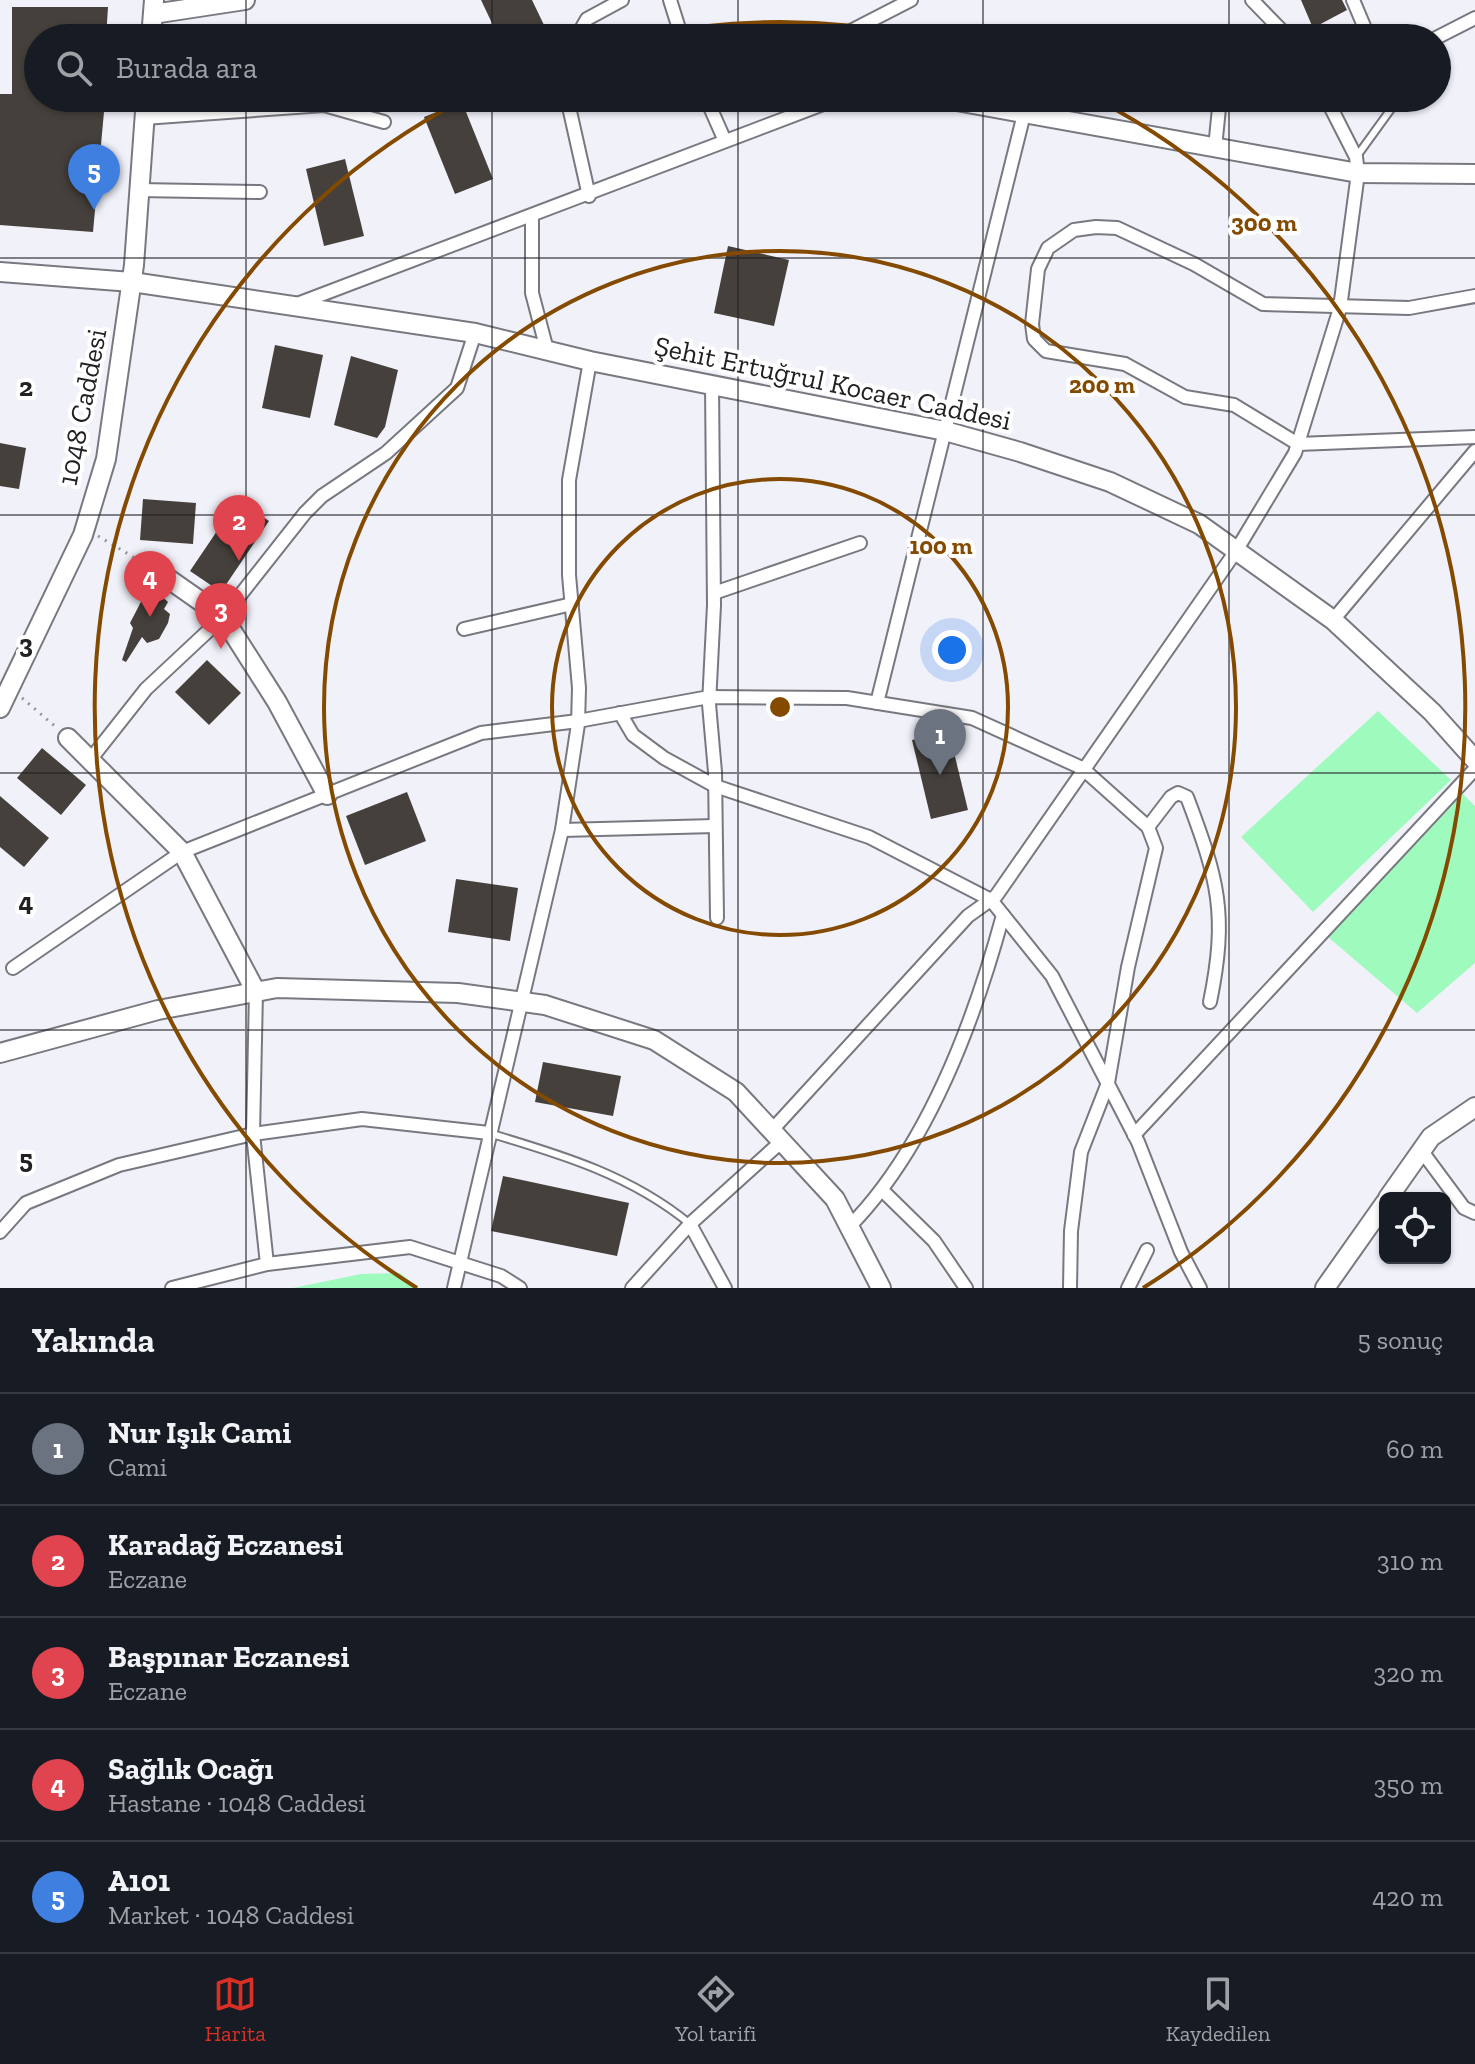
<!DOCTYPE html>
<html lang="tr">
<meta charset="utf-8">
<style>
:root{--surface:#171b24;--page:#20242c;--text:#f1f3f6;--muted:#9ea1a6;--line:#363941;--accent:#d93025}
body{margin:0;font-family:"Zilla Slab",serif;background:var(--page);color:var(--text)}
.controls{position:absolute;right:24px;bottom:24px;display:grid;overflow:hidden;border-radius:12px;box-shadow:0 2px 6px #0004}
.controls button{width:72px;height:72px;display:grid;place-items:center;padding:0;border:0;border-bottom:2px solid var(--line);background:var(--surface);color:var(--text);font:40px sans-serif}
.you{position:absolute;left:952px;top:650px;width:28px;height:28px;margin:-20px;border:6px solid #fff;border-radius:50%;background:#1a73e8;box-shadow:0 0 0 12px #1a73e833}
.badge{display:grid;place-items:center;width:52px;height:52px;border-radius:50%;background:var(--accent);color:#fff;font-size:26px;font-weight:700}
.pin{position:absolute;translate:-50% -66px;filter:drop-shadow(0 2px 4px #0008)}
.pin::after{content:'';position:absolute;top:42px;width:28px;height:24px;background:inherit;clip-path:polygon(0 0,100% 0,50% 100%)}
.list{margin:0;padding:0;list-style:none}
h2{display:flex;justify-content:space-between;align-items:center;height:104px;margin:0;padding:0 32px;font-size:34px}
h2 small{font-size:26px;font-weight:400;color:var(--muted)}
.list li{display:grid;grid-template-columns:52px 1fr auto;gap:24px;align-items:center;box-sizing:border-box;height:112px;padding:0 32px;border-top:2px solid var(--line)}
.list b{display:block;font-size:30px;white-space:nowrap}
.list p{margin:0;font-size:26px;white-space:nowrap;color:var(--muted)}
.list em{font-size:26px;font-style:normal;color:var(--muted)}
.icon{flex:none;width:44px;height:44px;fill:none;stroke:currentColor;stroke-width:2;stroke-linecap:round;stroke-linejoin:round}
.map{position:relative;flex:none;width:1475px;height:1288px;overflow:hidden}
.search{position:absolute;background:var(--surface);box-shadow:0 2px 6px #0004;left:24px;right:24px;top:24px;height:88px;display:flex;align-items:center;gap:20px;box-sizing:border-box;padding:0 28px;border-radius:44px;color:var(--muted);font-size:30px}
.sheet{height:664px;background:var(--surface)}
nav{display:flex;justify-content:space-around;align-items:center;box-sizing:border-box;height:112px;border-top:2px solid var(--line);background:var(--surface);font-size:22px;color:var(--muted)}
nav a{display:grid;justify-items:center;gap:4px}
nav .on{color:var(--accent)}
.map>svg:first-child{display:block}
</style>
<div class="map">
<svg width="1475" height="1288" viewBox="0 0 1475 1288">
<rect width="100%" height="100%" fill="#f0f1f9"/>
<!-- green -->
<g fill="#9ffabe">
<polygon points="1378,711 1451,780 1313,912 1241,837"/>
<polygon points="1463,794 1475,806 1475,963 1417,1013 1328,937"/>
<polygon points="400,1273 419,1288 293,1288 361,1274"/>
</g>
<!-- building -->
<g fill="#45403b">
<polygon points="481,0 532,0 544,25 517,38 499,38"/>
<polygon points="1301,0 1342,0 1347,10 1313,28"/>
<polygon points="12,7 108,7 106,38 38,38 38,98 105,101 93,232 0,225 0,94 12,94"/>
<polygon points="462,102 493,179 455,194 424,117"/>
<polygon points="345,159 364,236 324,246 306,169"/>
<polygon points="728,246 789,260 774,326 714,313"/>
<polygon points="275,345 323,355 310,418 262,408"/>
<polygon points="351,356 398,370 385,427 377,438 334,425"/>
<polygon points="0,443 26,448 19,489 0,486"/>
<polygon points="143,499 196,503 193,544 140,540"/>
<polygon points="238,500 269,521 221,592 190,571"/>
<polygon points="156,591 168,602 164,609 170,614 168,623 159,639 147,643 142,637 126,662 122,660 133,628 130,623 144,596 151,599"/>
<polygon points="207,660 241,693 209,725 175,692"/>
<polygon points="949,732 968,810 931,819 912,740"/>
<polygon points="42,748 86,785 61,815 17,778"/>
<polygon points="407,792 426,841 365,865 346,816"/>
<polygon points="0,796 49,838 24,867 0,847"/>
<polygon points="456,879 518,888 510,941 448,932"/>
<polygon points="543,1062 621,1076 613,1116 535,1102"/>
<polygon points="503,1176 629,1203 617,1256 491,1231"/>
</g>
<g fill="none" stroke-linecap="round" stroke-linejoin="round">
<defs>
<g id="lane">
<polyline points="1357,156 1399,98"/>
<path d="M 492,1134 C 563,1155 632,1176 690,1224"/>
</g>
<g id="street">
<polyline points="670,0 682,38"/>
<polyline points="1252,0 1289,38"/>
<polyline points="1353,0 1369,38"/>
<polyline points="576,38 587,19 622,0"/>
<polyline points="837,38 911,0"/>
<polyline points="1436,38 1475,18"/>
<polyline points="567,98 589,196"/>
<polyline points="706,98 725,141"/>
<polyline points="144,118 324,105 384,122"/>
<polyline points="1215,148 1220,98"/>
<polyline points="138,190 260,192"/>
<polyline points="532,217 532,293 547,350"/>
<polyline points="1475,296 1409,308 1263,304 1194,264 1117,228 1096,227 1074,230 1048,248 1038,269 1032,324 1034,339 1046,351 1125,364 1185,397 1234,405 1298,444 1475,437"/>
<polyline points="297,304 839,98"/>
<polyline points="712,384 714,605 709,704 715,772 717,918"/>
<polyline points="714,593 860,543"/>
<polyline points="1333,620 1475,451"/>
<polyline points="464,629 572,604"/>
<polyline points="877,703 1024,114"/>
<polyline points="620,713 633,735 664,758 715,786 869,837 991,900 1052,976 1138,1142 1181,1252 1200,1288"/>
<polyline points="90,760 146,689 223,617 305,513 322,496 386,453 457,388 475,333"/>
<path d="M 1148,827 L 1171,797 L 1178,793 L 1187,797 C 1218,879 1228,914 1210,1002"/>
<polyline points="562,830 715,826"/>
<polyline points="13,968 182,852 481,733 578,721 709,697 847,698 972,718 1082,768 1148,827 1156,848 1128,967 1108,1083 1081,1152 1071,1231 1070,1288"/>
<polyline points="256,992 253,1134 267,1264"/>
<polyline points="772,1130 968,916 996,896 1236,551 1295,453 1340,308 1358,173 1356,157 1326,98"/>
<polyline points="1134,1135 1475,769"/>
<polyline points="1421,1150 1464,1208 1475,1213"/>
<polyline points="883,1191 934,1241 966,1288"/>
<polyline points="690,1224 725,1288"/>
<path d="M 849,1227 C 928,1147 974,1022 1003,915"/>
<polyline points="0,1232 26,1203 119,1165 253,1134 362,1119 489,1133"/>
<polyline points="172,1288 267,1264 410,1247 501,1276 520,1288"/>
<polyline points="454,1288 562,830 578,724 579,688 569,575 569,480 590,361"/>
<polyline points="632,1288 690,1224 782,1141"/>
<polyline points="1128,1288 1147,1250"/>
</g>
<g id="secondary">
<polyline points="153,14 245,0"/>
<polyline points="151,38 154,0"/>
<polyline points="940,98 1358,173 1475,174"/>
<polyline points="0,272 132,282 475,333 590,361 945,431 1020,452 1110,482 1199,524 1333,620 1432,712 1475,760"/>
<polyline points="163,575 223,617 277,702 327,795"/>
<polyline points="0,708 83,535 106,459 134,265 146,98"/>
<polyline points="68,738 182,852 256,992"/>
<polyline points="0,1053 158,1010 277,988 458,993 545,1005 654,1040 736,1092 835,1199 881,1288"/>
<polyline points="1388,1198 1431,1137 1475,1107"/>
<polyline points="1325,1288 1385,1203"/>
</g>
</defs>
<!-- lane casing -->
<use href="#lane" stroke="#787880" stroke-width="10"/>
<!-- street casing -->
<use href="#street" stroke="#787880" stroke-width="16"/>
<!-- secondary casing -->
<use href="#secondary" stroke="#787880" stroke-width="22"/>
<!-- path -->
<g stroke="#95969b" stroke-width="3" stroke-dasharray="2 6" stroke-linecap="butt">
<polyline points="98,536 150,567"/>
<polyline points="22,698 56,727"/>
</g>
<!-- lane -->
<use href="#lane" stroke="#fff" stroke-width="6"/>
<!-- street -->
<use href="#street" stroke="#fff" stroke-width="12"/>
<!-- secondary -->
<use href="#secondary" stroke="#fff" stroke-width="18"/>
</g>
<!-- grid -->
<path fill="none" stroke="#212124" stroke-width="2" stroke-opacity="0.55" d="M 246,0 L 246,38M 492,0 L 492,38M 738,0 L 738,38M 983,0 L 983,38M 1229,0 L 1229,38M 246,98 L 246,1288M 492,98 L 492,1288M 738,98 L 738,1288M 983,98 L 983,1288M 1229,98 L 1229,1288M 0,258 L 1475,258M 0,515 L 1475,515M 0,773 L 1475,773M 0,1030 L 1475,1030"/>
<!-- distance rings -->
<g fill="none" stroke="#844a00" stroke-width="4">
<circle cx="780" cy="707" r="228"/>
<circle cx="780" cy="707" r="456"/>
<path d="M417 1288A685 685 0 0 1 464 99M638 37A685 685 0 0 1 922 37M1096 99A685 685 0 0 1 1143 1288"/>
</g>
<g text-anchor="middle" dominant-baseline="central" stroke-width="8" stroke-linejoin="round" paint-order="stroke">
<!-- street labels -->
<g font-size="28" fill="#212124" stroke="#fff">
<text transform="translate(833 383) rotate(12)">Şehit Ertuğrul Kocaer Caddesi</text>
<text transform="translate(82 407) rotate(-79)">1048 Caddesi</text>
</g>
</g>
<g font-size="26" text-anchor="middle" font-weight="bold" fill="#212124" stroke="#fff" stroke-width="8" stroke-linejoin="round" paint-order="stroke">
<text x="26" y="396">2</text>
<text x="26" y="653">3</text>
<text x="26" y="911">4</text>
<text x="26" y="1168">5</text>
</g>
<circle cx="780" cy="707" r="12" fill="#844a00" stroke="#fff" stroke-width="4"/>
<g font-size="24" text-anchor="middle" font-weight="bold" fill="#844a00" stroke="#fff" stroke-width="8" stroke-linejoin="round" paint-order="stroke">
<text x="1264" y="231">300 m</text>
<text x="1102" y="393">200 m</text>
<text x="941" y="554">100 m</text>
</g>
</svg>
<div class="controls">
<button><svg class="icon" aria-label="locate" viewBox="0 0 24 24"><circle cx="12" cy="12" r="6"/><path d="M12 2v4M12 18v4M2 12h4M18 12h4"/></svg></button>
</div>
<div class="you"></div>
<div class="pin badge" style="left:940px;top:775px;background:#6b7280">1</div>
<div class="pin badge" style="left:239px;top:561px;background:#e0444e">2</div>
<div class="pin badge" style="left:221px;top:649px;background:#e0444e">3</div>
<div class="pin badge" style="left:150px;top:617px;background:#e0444e">4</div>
<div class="pin badge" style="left:94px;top:210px;background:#3f7fe0">5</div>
<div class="search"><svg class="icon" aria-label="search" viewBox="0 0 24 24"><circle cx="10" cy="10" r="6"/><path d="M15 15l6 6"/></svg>Burada ara</div>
</div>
<section class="sheet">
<h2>Yakında<small>5 sonuç</small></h2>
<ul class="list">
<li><span class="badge" style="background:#6b7280">1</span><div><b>Nur Işık Cami</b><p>Cami</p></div><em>60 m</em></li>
<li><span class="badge" style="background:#e0444e">2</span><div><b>Karadağ Eczanesi</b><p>Eczane</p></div><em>310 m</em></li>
<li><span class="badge" style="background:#e0444e">3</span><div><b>Başpınar Eczanesi</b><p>Eczane</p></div><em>320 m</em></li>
<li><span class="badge" style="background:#e0444e">4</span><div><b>Sağlık Ocağı</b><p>Hastane · 1048 Caddesi</p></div><em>350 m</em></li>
<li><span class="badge" style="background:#3f7fe0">5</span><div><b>A101</b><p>Market · 1048 Caddesi</p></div><em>420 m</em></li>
</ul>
</section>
<nav>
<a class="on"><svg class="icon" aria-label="map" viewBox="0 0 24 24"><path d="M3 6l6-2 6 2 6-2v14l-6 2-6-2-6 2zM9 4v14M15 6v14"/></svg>Harita</a>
<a><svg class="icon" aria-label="directions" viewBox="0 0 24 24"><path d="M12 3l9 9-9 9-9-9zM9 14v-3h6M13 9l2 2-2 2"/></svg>Yol tarifi</a>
<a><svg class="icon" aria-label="saved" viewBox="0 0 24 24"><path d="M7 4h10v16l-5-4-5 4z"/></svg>Kaydedilen</a>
</nav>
